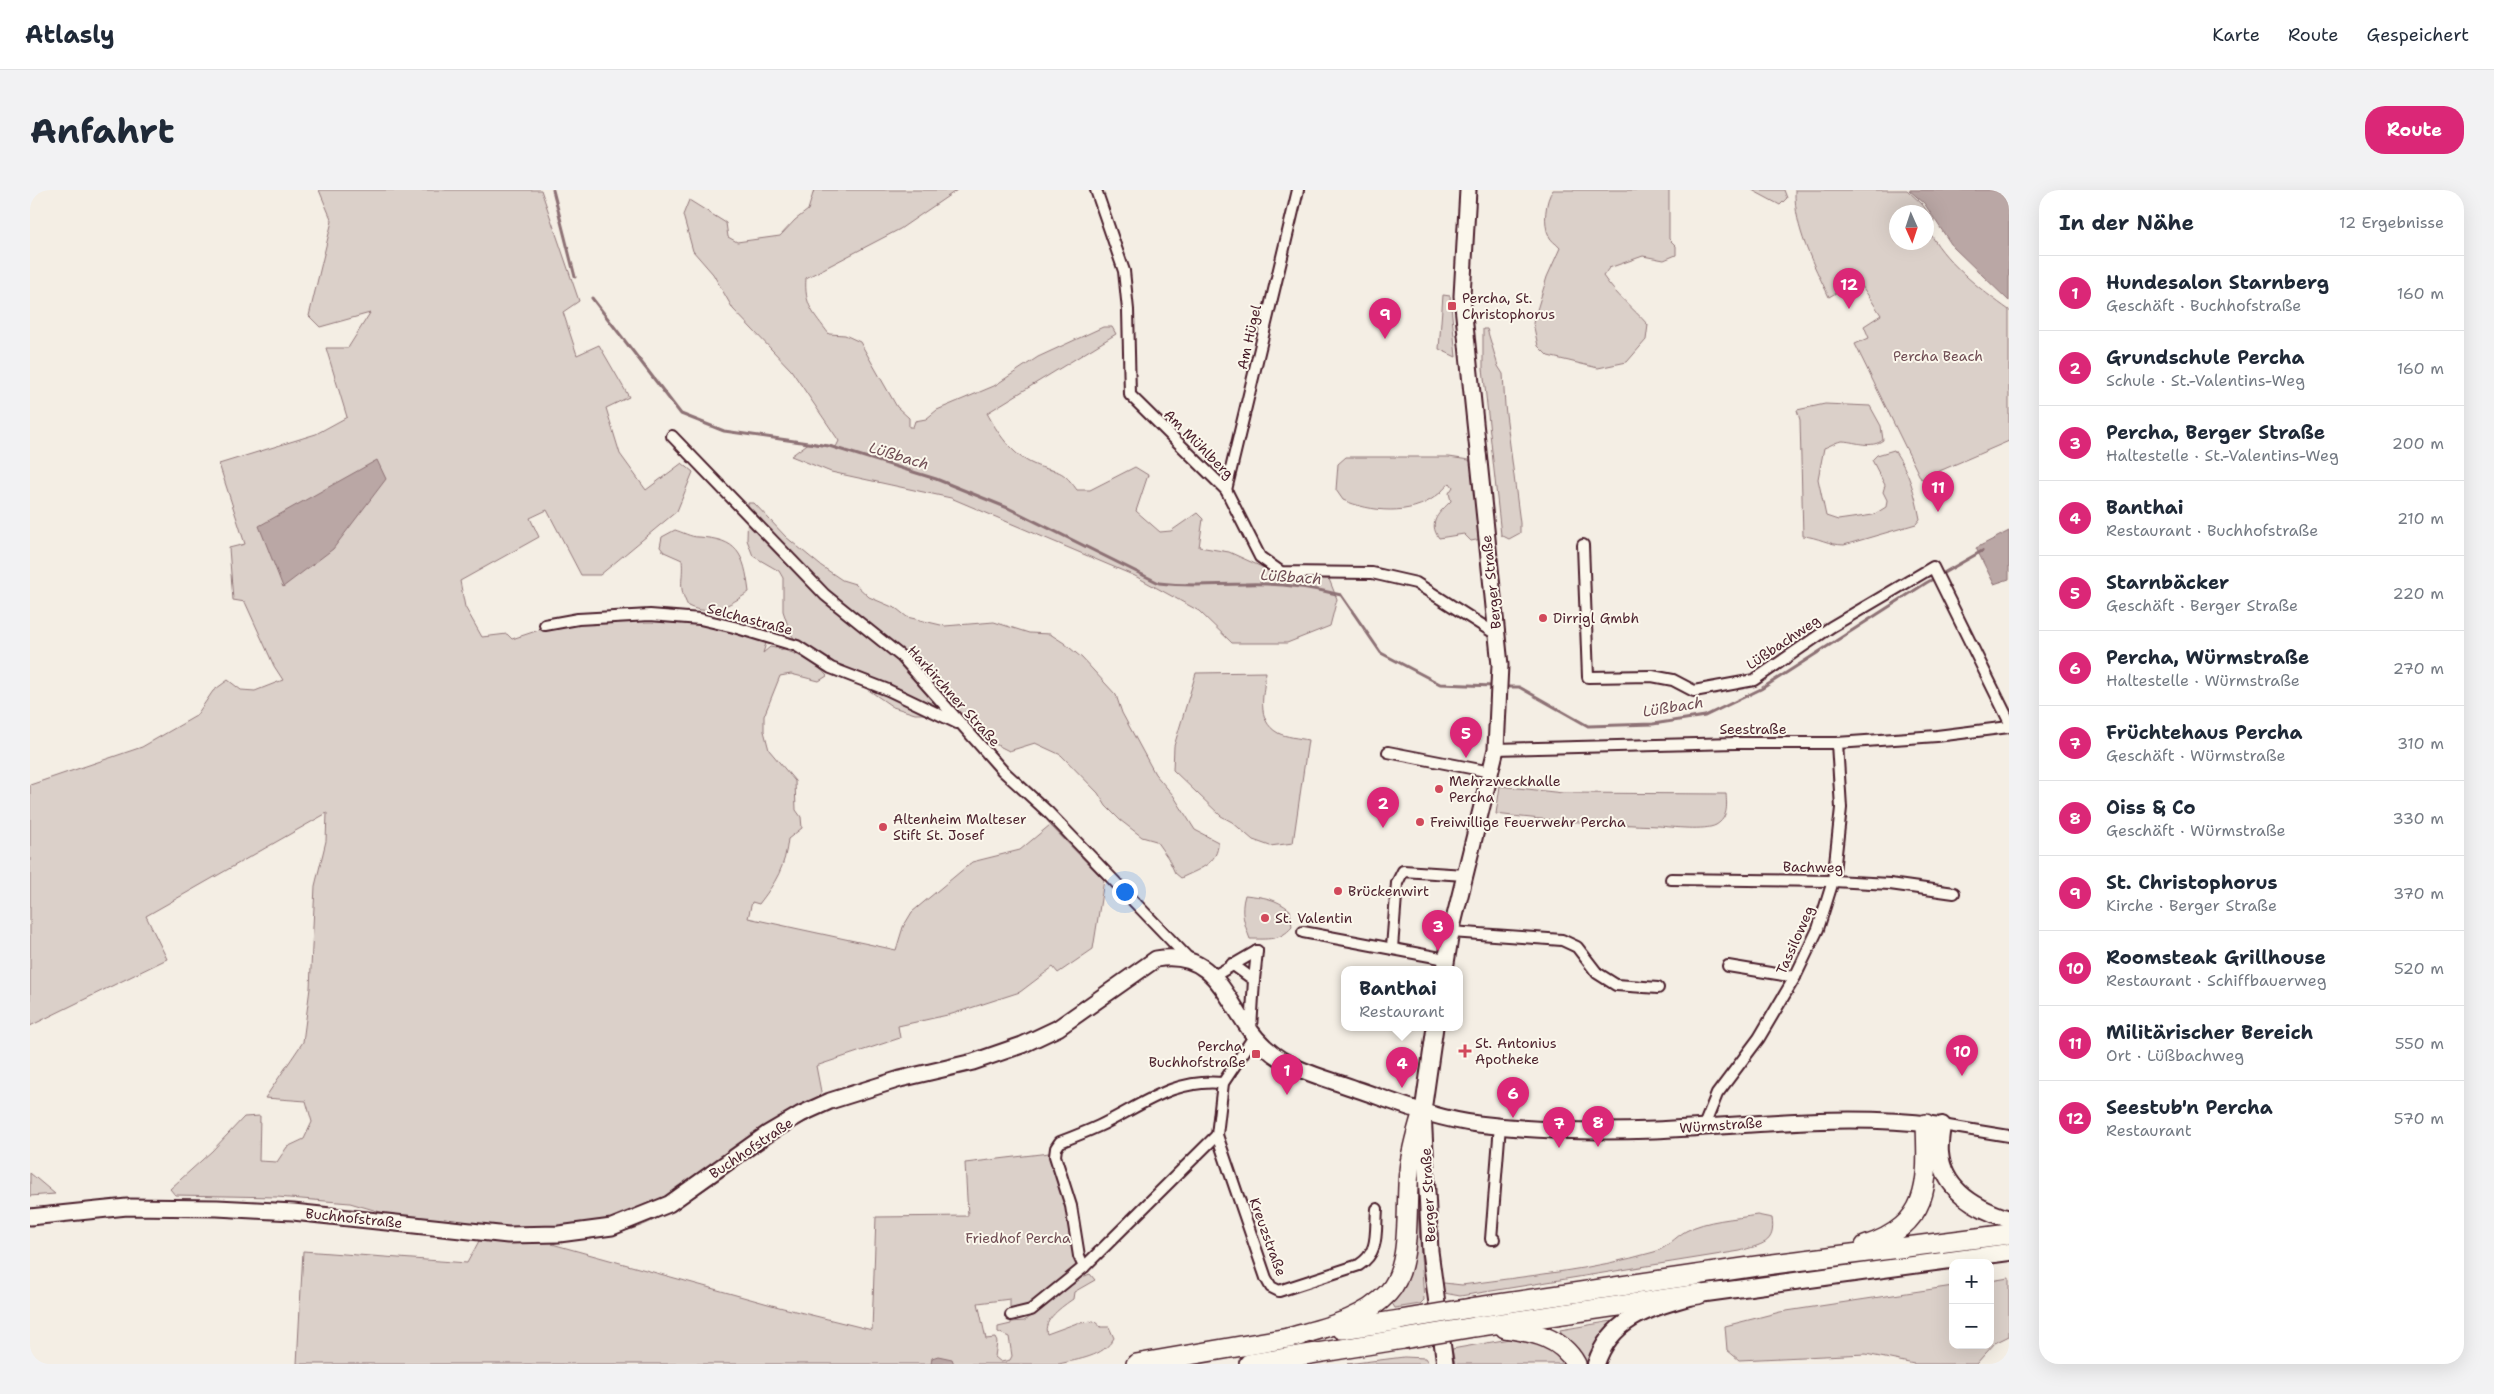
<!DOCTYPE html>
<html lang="de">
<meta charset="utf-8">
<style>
:root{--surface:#fff;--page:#f2f2f3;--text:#1f2937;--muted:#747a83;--line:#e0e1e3;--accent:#db2777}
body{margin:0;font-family:"Shantell Sans",sans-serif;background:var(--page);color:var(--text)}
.controls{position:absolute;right:15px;bottom:15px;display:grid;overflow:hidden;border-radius:10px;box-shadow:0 5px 20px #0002}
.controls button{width:45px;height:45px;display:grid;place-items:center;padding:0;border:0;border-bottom:1px solid var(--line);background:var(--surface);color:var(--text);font:25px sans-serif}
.compass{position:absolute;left:1859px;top:15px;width:45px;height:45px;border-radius:50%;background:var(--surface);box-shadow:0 5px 20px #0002;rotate:177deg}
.you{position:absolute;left:1094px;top:701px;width:18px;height:18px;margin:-12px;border:4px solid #fff;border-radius:50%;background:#1a73e8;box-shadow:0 0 0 8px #1a73e833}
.badge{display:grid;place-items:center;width:32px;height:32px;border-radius:50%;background:var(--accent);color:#fff;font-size:16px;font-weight:700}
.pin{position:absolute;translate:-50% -41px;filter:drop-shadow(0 1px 2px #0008)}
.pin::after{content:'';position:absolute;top:26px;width:18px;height:15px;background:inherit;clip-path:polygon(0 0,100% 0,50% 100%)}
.popup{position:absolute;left:1311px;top:776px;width:122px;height:65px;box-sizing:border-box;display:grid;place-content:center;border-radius:10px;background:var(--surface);filter:drop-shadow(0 1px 4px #0005);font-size:16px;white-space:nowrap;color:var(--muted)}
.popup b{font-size:19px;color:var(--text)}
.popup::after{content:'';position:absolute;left:50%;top:100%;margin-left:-10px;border:10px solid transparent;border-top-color:var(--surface)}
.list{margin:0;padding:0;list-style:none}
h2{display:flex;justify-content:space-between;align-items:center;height:65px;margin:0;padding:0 20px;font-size:21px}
h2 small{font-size:16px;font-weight:400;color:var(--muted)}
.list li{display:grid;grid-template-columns:32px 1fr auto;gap:15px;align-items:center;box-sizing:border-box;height:75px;padding:0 20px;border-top:1px solid var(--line)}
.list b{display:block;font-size:19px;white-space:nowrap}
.list p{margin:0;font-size:16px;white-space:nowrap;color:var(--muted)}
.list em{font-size:16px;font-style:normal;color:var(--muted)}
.map{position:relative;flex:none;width:1979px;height:1174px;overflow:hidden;border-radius:20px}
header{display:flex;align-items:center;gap:30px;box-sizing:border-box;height:70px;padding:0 25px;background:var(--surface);border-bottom:1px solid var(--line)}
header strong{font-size:24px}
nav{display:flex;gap:28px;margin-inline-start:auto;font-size:18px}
.intro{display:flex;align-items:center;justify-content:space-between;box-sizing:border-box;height:120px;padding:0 30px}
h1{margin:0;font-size:35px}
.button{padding:12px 22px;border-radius:20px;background:var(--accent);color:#fff;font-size:18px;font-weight:700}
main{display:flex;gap:30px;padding:0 30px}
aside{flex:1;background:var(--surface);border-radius:20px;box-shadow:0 5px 20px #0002}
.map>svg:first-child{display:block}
</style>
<header>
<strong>Atlasly</strong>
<nav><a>Karte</a><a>Route</a><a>Gespeichert</a></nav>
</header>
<div class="intro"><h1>Anfahrt</h1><a class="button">Route</a></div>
<main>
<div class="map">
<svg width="1979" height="1174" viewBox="0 0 1979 1174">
<rect width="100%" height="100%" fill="#f4eee4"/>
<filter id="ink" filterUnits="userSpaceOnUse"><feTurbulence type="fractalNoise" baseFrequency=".02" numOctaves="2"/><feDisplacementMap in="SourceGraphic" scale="10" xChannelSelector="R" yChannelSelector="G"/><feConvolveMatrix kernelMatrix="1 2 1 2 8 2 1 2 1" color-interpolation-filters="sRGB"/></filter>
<g filter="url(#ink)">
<!-- green -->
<g fill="#dbd0c9" stroke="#92787a" fill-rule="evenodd">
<path d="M 289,0 L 511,0 L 549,111 L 533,122 L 547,165 L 569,155 L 599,207 L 576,218 L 590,264 L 616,300 L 652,273 L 663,282 L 647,321 L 570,385 L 551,385 L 517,320 L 500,328 L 509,347 L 430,391 L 435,417 L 452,447 L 477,444 L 482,449 L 521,436 L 565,429 L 670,429 L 737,450 L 733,463 L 740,457 C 760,460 785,470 797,486 L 789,491 L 761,484 L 750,486 L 734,526 L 734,541 L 739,560 L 765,591 L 766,620 L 771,627 L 772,638 L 758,649 C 755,677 746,692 729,714 L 722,712 L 718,728 L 866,760 L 873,737 L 882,722 L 942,672 L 990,660 L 1020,635 L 1074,690 L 1063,759 L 1028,783 L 1023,777 L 990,802 L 922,824 L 868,836 L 870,848 L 786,876 L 795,922 C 732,951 684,1001 622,1031 C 590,1047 556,1046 522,1054 L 749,1117 L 842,1140 L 846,1027 L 938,1026 L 935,973 L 1019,963 L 1038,1016 L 1044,1067 L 1048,1076 L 999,1116 L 980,1119 L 980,1109 L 948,1113 L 956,1149 L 965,1148 L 967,1152 L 965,1167 L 971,1172 L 980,1170 L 982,1166 L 979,1147 L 968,1142 L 968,1137 L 981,1134 L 981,1132 L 994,1131 L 1005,1124 L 1052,1087 L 1060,1084 L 1065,1090 L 1044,1102 L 1043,1109 C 1033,1116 1012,1130 1017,1144 L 1047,1133 L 1065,1132 L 1071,1137 L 1079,1137 L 1084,1148 C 1073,1167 1049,1169 1029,1174 L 267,1174 L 273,1061 L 437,1073 L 449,1051 L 320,1013 L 247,1007 L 145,1005 L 140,999 L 182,961 L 214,927 L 230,926 L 229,971 L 247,972 L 257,957 L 274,949 L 282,932 L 276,911 L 235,908 L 273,852 L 280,798 L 285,696 L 296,651 L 297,623 L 116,726 L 137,769 L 0,836 L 0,595 L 112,557 L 166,526 L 183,501 L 198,490 L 211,500 L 225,501 L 253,490 L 244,476 L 215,412 L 203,410 L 199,358 L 215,354 L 189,274 L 286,244 L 317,227 L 296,158 L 318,158 L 340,123 L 290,137 L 279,126 L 302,31 Z"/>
<path d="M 784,0 L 927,0 L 870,39 L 776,88 C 774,115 783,123 799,144 L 815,145 L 830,152 L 867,217 L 879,228 L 879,237 L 883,237 L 885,231 L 896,229 L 907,220 L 964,196 L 1008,167 L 1073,137 L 1082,137 L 1086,144 L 957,223 C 967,242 982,265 1003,274 C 1028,285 1029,275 1047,300 L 1060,300 L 1105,277 L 1118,285 L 1106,321 L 1130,342 L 1141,341 L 1167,323 L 1173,329 L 1169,357 L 1199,362 L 1254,387 L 1299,389 L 1307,409 L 1300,436 L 1257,453 L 1202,453 L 1169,421 L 1105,386 L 921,308 L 801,282 L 761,266 L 780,252 L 806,257 L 809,251 L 761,180 L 703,119 L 683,84 L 663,61 L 653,25 L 659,10 L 696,33 L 698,47 L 707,52 L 750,46 L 765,30 L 778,20 Z"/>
<path d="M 1523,0 L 1639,0 L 1639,49 L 1646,56 L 1646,65 L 1634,70 L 1613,66 L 1579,78 L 1573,86 C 1586,105 1603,118 1618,135 L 1616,150 L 1597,172 L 1568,178 L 1518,166 L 1508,156 L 1503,133 L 1517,87 L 1530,58 C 1526,53 1521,51 1519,46 C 1513,35 1515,10 1523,0 Z"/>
<polygon points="1722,0 1754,0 1757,8 1750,15"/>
<path d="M 1765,0 L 1877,0 L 1892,14 L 1904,31 L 1898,38 C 1911,69 1952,101 1979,120 L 1979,251 L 1891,289 L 1825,154 L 1839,148 L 1834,136 L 1851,125 L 1828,90 L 1799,107 C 1783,73 1764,39 1765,0 ZM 1866,22 L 1896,22 L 1896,52 L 1866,52 Z"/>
<polygon points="1413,105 1420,106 1426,167 1409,159"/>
<polygon points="1453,139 1457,139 1468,176 1473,184 1475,216 1490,333 1490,343 1479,349 1471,345 1453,178"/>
<path d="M 1795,214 L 1840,216 L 1851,236 L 1853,250 C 1841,259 1827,252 1813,251 C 1807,251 1800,256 1794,258 L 1788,289 L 1796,326 L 1808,330 L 1843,325 L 1856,317 L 1857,310 L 1853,302 L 1855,295 L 1842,270 L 1847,265 L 1864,260 C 1879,282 1885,303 1890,329 L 1886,334 L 1814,355 C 1799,355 1788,347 1773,346 L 1770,230 L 1767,220 Z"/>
<path d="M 1316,267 L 1419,267 L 1439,270 L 1442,274 L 1451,349 L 1441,351 L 1434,344 L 1409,348 C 1397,332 1410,322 1421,311 L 1419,303 L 1423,297 L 1420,293 C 1415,297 1411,303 1406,306 C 1381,326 1340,322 1313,310 L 1306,300 L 1308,274 Z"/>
<path d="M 718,313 L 724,313 L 756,347 L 790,375 L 812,390 L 825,394 L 839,407 L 867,419 L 877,427 L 915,436 L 964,432 L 999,443 L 1020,444 L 1034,453 L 1052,468 L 1086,505 L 1092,523 L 1125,584 L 1143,605 L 1165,640 L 1188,652 C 1189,674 1167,680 1151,688 L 1145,683 L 1138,668 L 1126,651 L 1112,647 L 1090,630 L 1076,616 L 1068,603 L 1031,565 L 1005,553 L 979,561 L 906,524 L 885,524 L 863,517 L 814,483 L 770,458 L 760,442 L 753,421 L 753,388 L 749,381 L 723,366 L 717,350 Z"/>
<path d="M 645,340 C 652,342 661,347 668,347 C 708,349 714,363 719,402 C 700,415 680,427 658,416 C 647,395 654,390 652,370 L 634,362 L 630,357 L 632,347 Z"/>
<path d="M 1236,482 C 1234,503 1225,530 1248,543 C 1256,547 1269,548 1278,550 L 1263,653 L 1240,656 L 1223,650 L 1202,632 L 1191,626 L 1143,580 L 1144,556 L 1166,483 Z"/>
<path d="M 1470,596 L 1533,603 L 1696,604 C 1697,616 1698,628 1686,635 C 1675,641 1642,637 1629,636 C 1574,634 1520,631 1466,624 Z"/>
<path d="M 1215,705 C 1233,707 1245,708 1260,720 L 1262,737 C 1250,751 1237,749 1220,749 C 1214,733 1210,722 1215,705 Z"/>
<polygon points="0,983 25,1004 0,1006"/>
<polygon points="1386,990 1394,1110 1390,1114 1365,1118 1362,1113 1372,1099"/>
<path d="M 1727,1025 L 1742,1028 C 1746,1054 1732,1054 1710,1061 L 1430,1106 L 1414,1103 L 1409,1095 L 1414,1093 L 1432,1095 C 1496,1086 1562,1080 1624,1062 C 1636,1059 1645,1047 1656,1041 C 1676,1030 1705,1029 1727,1025 Z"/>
<polygon points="1979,1088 1979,1146 1965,1153 1946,1174 1884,1174 1836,1164 1709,1170 1697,1160 1695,1136 1750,1122 1923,1096 1923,1155 1960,1155 1960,1091"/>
<polygon points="1588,1130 1560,1174 1552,1174 1533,1150 1530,1140"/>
<polygon points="1485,1148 1517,1155 1538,1174 1425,1174 1422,1159"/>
<polygon points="1374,1167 1395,1168 1399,1174 1317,1174"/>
</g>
<!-- water -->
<g fill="#baa7a5" stroke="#8d7174">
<polygon points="1879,0 1979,0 1979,111 1923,57 1894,13"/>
<polygon points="347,270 356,289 303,359 253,397 229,336"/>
<polygon points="1979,341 1979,389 1964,394 1946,358"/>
<polygon points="908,1166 922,1169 924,1174 901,1174 902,1168"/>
</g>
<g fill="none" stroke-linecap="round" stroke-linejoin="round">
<!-- stream -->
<g stroke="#8d7174" stroke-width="3">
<polyline points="523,0 545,87"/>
<path d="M 562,108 L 651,224 L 694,241 L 799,256 L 906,289 L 978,318 L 1129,393 C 1158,397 1186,394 1215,394 C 1247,393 1280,397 1311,405 L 1351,463 L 1410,494 L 1464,496"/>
<polyline points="1473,497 1489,497 1558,536 1623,534 1675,526 1731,499 1896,393 1952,361"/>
</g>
<defs>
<g id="street">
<polyline points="1066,0 1094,81 1098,120 1100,205 1196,300 1230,367 1251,382 1342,383 1386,393 1466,444"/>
<polyline points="642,246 795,405 872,467 972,580 1019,623 1159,769"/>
<polyline points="1196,300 1268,0"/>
<polyline points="1553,355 1558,487 1622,486 1643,490 1664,501 1724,490 1801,437 1903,377 1979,531"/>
<polyline points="515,435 548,429 620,425 670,429 704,437 767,456 801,478 858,500 927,533"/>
<polyline points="1466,559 1706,553 1807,553 1907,546 1979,537"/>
<polyline points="1358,562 1461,582"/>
<polyline points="1641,689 1803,691 1860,694 1924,703"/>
<polyline points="1273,742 1416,769"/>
<polyline points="1421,742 1532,750 1547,757 1567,783 1586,795 1628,798"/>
<polyline points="1362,758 1367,693 1373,681 1435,685"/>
<polyline points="1202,774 1224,790 1221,839"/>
<polyline points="1698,776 1765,787"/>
<polyline points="1184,786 1227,761"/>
<polyline points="1224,790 1227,761"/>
<polyline points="1912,935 1979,946"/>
<polyline points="1674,936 1687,904 1729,848 1765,787 1788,739 1803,691 1811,618 1807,553"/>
<path d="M 1187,945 L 1236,1088 L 1241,1097 L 1249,1101 L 1329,1075 C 1350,1062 1345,1041 1347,1019"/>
<polyline points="1464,1049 1461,1049 1470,935"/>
<path d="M 1054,1077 L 1049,1066 L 1041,1016 L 1025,966 L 1026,958 L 1030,952 C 1043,947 1056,942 1069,936 C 1111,916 1143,888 1193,893"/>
<polyline points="981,1125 1001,1120 1054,1077 1187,945 1193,893 1225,845"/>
</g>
<g id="secondary">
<polyline points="1415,779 1421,742 1466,559 1470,475 1432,106 1438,0"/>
<polyline points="1405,837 1393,921 1400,1061 1415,1174"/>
<path d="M 0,1027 L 97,1017 L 187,1018 L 263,1022 L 478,1045 L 529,1044 L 582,1037 L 639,1014 L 737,944 L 771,924 L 800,911 L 870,889 L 943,872 L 992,855 L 1028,838 L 1126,769 C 1192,758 1197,823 1235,857 C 1259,880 1296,888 1326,899 C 1365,912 1406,929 1448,934 C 1505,941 1566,942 1624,940 C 1718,936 1811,923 1906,935"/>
</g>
<g id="primary">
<path d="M 1912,935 C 1911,944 1909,954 1910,963 C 1913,1000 1947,1019 1979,1029"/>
<path d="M 1566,1174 C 1582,1125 1625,1117 1669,1104 L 1979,1062"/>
</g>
<g id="highway">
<path d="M 1835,1056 C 1901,1034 1898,993 1896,934"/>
<polyline points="1441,1118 1727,1076 1979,1044"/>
<polyline points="1444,1137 1669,1104"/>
<path d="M 1475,1138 C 1503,1142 1531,1147 1546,1174"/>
<polyline points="1312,1139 1370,1130"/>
<path d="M 1258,1148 C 1293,1138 1332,1131 1358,1103 C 1383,1077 1375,1015 1379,981 C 1381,960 1387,941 1393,921"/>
<polyline points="1106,1174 1270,1146"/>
<polyline points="1219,1174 1373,1149"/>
</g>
</defs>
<!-- street casing -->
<use href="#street" stroke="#4a1f2b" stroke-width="14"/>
<!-- secondary casing -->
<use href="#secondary" stroke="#4a1f2b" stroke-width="19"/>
<!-- primary casing -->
<use href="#primary" stroke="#4a1f2b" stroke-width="20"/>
<!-- highway casing -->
<use href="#highway" stroke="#4a1f2b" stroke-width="22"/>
<!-- street -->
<use href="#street" stroke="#fbf7ec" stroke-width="10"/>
<!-- secondary -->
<use href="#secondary" stroke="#fbf7ec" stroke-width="15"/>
<!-- primary -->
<use href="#primary" stroke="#fbf7ec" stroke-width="16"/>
<!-- highway -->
<use href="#highway" stroke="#fbf7ec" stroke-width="19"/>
<defs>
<g id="highway-bridge">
<polyline points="1370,1130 1441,1118"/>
<polyline points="1373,1149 1444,1137"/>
</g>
</defs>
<!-- highway-bridge casing -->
<use href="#highway-bridge" stroke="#4a1f2b" stroke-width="22" stroke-linecap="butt"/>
<!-- highway-bridge -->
<use href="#highway-bridge" stroke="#fbf7ec" stroke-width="19"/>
</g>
</g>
<!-- markers -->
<g fill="#d1495b" stroke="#fbf7ec" stroke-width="2">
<rect x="1417" y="111" width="10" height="10" rx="2.5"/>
<circle cx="1513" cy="428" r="5"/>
<circle cx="1409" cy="599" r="5"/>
<circle cx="1390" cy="632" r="5"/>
<circle cx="853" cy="637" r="5"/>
<circle cx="1308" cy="701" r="5"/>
<circle cx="1235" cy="728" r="5"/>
<path d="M1432.5 853.5h5v5h5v5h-5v5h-5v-5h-5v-5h5z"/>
<rect x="1221" y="859" width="10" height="10" rx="2.5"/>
</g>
<g text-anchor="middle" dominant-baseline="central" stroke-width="4" stroke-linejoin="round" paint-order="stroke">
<!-- poi labels -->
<g font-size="14" fill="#4a1f2b" stroke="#fbf7ec" text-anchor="start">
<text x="1432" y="108">Percha, St.<tspan x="1432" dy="16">Christophorus</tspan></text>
<text x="1523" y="428">Dirrigl Gmbh</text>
<text x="1419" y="591">Mehrzweckhalle<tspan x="1419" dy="16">Percha</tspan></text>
<text x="863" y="629">Altenheim Malteser<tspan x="863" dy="16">Stift St. Josef</tspan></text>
<text x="1400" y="632">Freiwillige Feuerwehr Percha</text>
<text x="1318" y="701">Brückenwirt</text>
<text x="1245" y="728">St. Valentin</text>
<text x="1445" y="853">St. Antonius<tspan x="1445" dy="16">Apotheke</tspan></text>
<text x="1216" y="856" text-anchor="end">Percha,<tspan x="1216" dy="16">Buchhofstraße</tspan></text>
</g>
<!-- street labels -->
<g font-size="14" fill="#4a1f2b" stroke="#fbf7ec">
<text transform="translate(1219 147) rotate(-77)">Am Hügel</text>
<text transform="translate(1169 254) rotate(45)">Am Mühlberg</text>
<text transform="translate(1461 392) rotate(-96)">Berger Straße</text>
<text transform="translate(720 429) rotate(15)">Selchastraße</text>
<text transform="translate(1753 452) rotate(-34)">Lüßbachweg</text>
<text transform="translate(924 506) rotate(48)">Harkirchner Straße</text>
<text x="1723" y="539">Seestraße</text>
<text transform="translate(1783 677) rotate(1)">Bachweg</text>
<text transform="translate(1765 750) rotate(-66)">Tassiloweg</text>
<text transform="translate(1691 935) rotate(-4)">Würmstraße</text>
<text transform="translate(721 958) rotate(-34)">Buchhofstraße</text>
<text transform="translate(1398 1005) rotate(-93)">Berger Straße</text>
<text transform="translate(324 1028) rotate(6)">Buchhofstraße</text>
<text transform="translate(1238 1047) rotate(70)">Kreuzstraße</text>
</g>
<!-- park labels -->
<g font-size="14" fill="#6e4b52" stroke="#fbf7ec">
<text x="1908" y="166">Percha Beach</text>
<text x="988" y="1048">Friedhof Percha</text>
</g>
<!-- water labels -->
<g font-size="15" font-style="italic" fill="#714f56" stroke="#fbf7ec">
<text transform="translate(869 266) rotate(17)">Lüßbach</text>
<text transform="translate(1261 387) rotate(4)">Lüßbach</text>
<text transform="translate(1643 517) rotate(-9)">Lüßbach</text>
</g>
</g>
</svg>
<div class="controls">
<button>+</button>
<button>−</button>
</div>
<svg class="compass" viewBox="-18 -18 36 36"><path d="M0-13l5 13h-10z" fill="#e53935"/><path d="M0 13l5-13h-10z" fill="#747a83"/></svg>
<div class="you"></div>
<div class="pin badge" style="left:1257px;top:905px">1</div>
<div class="pin badge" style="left:1353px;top:638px">2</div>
<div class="pin badge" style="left:1408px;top:761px">3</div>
<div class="pin badge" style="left:1372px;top:898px">4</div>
<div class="popup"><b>Banthai</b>Restaurant</div>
<div class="pin badge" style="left:1436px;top:568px">5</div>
<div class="pin badge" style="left:1483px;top:928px">6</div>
<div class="pin badge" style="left:1529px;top:958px">7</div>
<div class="pin badge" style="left:1568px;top:957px">8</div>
<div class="pin badge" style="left:1355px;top:149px">9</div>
<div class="pin badge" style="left:1932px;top:886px">10</div>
<div class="pin badge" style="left:1908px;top:322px">11</div>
<div class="pin badge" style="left:1819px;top:119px">12</div>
</div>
<aside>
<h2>In der Nähe<small>12 Ergebnisse</small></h2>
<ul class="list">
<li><span class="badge">1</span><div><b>Hundesalon Starnberg</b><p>Geschäft · Buchhofstraße</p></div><em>160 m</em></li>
<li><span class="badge">2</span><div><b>Grundschule Percha</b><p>Schule · St.-Valentins-Weg</p></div><em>160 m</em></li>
<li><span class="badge">3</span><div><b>Percha, Berger Straße</b><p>Haltestelle · St.-Valentins-Weg</p></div><em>200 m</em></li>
<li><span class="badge">4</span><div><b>Banthai</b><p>Restaurant · Buchhofstraße</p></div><em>210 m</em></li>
<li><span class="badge">5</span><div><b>Starnbäcker</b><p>Geschäft · Berger Straße</p></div><em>220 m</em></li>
<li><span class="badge">6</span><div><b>Percha, Würmstraße</b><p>Haltestelle · Würmstraße</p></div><em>270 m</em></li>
<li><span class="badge">7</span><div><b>Früchtehaus Percha</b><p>Geschäft · Würmstraße</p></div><em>310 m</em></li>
<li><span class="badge">8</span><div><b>Oiss &amp; Co</b><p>Geschäft · Würmstraße</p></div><em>330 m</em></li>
<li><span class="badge">9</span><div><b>St. Christophorus</b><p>Kirche · Berger Straße</p></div><em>370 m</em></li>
<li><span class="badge">10</span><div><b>Roomsteak Grillhouse</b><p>Restaurant · Schiffbauerweg</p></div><em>520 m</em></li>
<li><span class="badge">11</span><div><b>Militärischer Bereich</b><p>Ort · Lüßbachweg</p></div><em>550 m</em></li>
<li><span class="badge">12</span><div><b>Seestub'n Percha</b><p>Restaurant</p></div><em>570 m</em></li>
</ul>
</aside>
</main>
